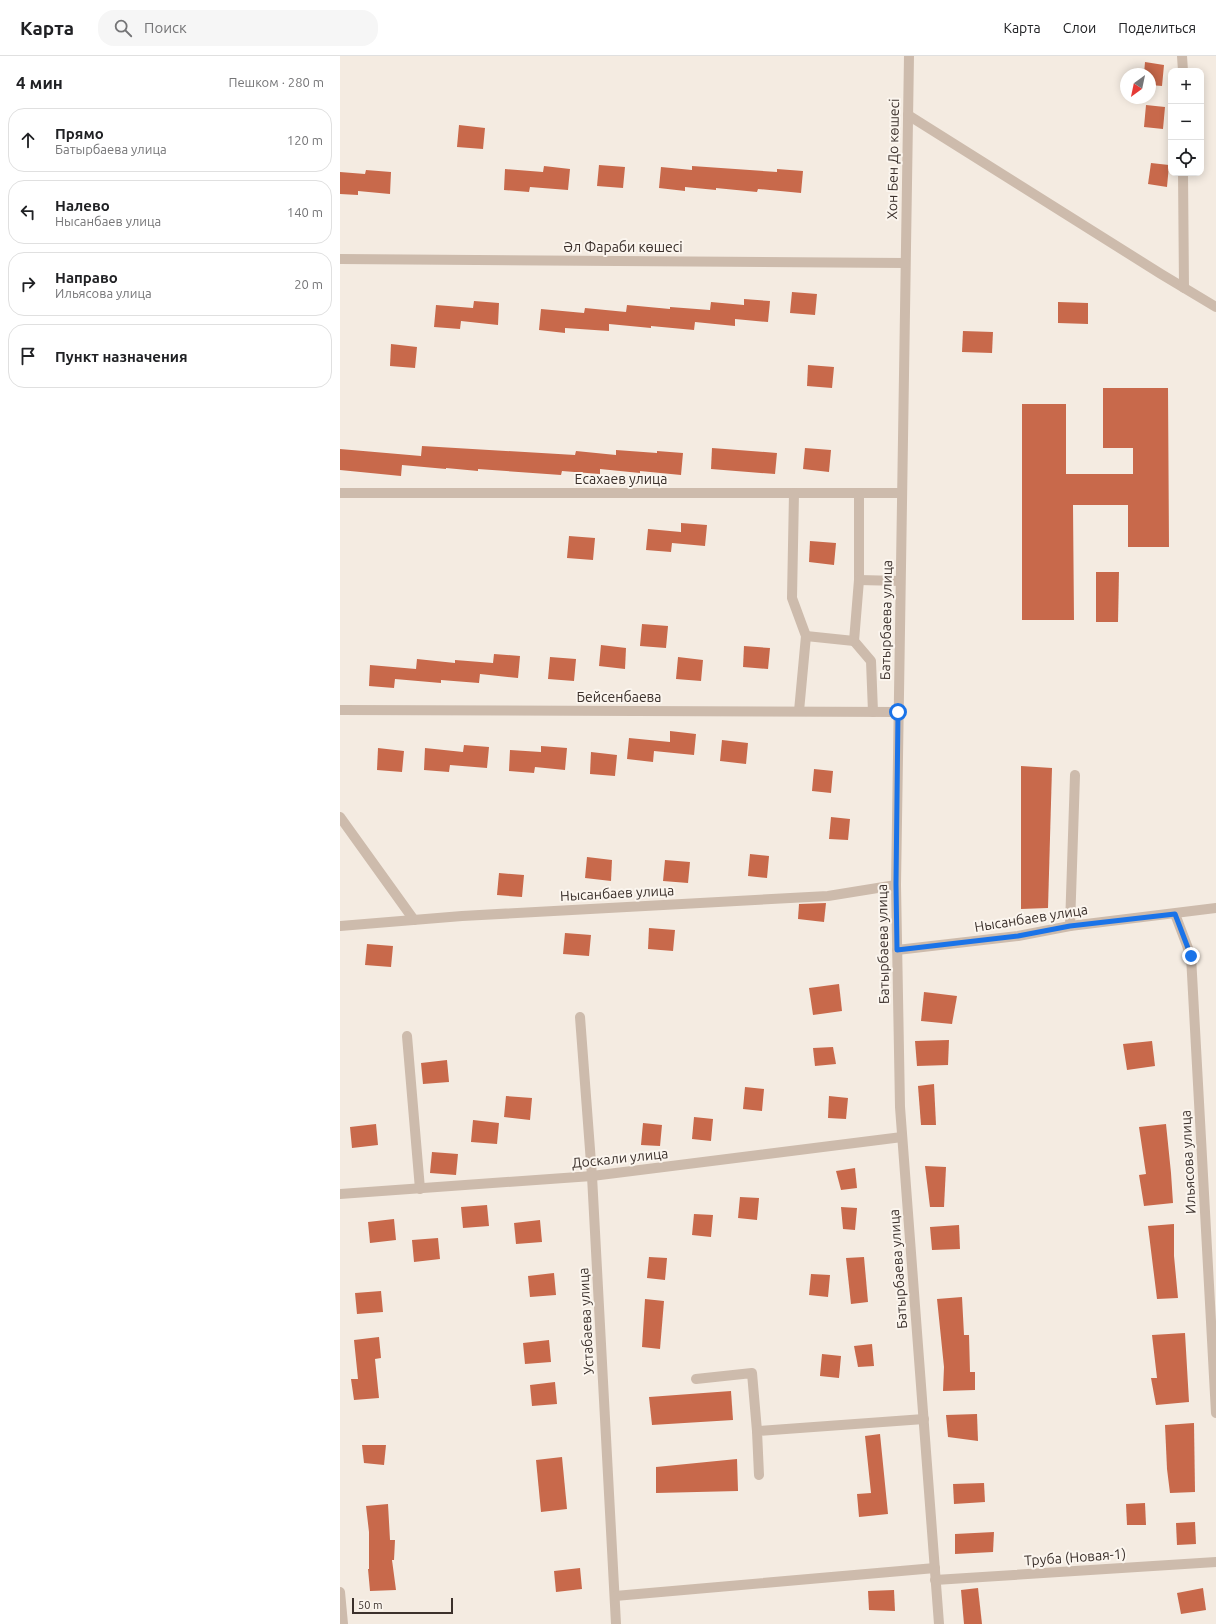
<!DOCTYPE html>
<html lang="ru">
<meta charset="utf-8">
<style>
:root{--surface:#fff;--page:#f6f6f6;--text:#202124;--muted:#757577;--line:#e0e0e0}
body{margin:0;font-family:Ubuntu,sans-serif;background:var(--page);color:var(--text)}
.controls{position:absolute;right:12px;top:12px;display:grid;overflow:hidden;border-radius:8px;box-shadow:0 2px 10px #0003}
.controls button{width:36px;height:36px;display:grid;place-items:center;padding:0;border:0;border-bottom:1px solid var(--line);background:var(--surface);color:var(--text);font:20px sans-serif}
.compass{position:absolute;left:780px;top:12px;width:36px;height:36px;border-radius:50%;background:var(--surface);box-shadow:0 2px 10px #0003;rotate:213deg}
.scale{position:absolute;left:12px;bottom:10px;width:101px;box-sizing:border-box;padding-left:4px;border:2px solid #3b302b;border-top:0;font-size:11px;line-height:14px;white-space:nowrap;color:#3b302b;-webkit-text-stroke:3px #fbf5ee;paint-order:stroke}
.stop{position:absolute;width:12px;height:12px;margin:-9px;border:3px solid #1a73e8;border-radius:50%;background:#fff}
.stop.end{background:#1a73e8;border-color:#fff;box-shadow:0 1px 4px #0008}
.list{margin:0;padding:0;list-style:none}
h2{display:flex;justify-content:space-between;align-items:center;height:52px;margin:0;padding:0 16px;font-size:17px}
h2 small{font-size:13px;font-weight:400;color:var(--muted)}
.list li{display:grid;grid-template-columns:26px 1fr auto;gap:12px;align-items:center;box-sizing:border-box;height:64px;margin:0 8px 8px;padding:0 8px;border:1px solid var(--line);border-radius:16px}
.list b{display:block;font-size:15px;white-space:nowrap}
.list p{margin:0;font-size:13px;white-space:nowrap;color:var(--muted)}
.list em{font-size:13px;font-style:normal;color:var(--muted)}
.icon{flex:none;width:22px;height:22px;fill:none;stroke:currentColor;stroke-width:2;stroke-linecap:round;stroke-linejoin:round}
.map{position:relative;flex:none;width:876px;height:1568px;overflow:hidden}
header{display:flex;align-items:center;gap:24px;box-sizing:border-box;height:56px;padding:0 20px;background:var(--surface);border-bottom:1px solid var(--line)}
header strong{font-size:19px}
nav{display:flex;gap:22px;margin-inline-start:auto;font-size:14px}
.search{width:280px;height:36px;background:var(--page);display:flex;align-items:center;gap:10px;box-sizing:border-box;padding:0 14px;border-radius:16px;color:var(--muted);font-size:15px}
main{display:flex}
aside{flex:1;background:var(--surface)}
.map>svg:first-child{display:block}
</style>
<header>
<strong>Карта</strong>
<div class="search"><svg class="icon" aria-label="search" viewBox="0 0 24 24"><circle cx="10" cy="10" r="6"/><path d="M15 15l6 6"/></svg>Поиск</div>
<nav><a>Карта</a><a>Слои</a><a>Поделиться</a></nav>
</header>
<main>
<aside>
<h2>4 мин<small>Пешком · 280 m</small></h2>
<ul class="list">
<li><svg class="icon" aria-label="ahead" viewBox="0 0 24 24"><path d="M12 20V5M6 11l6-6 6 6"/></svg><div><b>Прямо</b><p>Батырбаева улица</p></div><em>120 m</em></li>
<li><svg class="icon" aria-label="left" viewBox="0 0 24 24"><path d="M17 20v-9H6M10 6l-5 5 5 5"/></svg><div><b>Налево</b><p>Нысанбаев улица</p></div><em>140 m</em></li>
<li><svg class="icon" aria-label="right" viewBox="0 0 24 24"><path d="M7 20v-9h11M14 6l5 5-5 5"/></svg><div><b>Направо</b><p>Ильясова улица</p></div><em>20 m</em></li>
<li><svg class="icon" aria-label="arrive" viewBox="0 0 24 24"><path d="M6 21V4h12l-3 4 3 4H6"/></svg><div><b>Пункт назначения</b></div></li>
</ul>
</aside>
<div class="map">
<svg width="876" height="1568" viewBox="0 0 876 1568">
<rect width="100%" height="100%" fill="#f4ebe1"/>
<!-- building -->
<g fill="#c8694b">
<polygon points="805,6 824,9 822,30 810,29 810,18 804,18"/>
<polygon points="806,49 825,51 823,73 804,71"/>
<polygon points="119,69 145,72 143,93 117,91"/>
<polygon points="811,107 829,109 827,131 808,128"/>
<polygon points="259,109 285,111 283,132 257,130"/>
<polygon points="204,110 230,113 228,134 190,131 189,136 164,134 165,113 203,116"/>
<polygon points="352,110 437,116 437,113 463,115 461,137 418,133 417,136 376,132 376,134 345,131 345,135 319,132 321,111 352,114"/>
<polygon points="26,114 51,116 50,138 18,135 18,139 0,138 0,116 25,118"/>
<polygon points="452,236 477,238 475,259 450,257"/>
<polygon points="404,243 430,245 428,266 395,263 395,270 355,266 354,274 311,270 311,272 269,268 269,275 225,272 225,277 199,274 201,253 244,257 245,252 286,256 287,249 330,253 330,251 370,254 371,246 404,249"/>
<polygon points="134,245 159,247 158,269 121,265 120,273 94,271 96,249 133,252"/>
<polygon points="718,246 748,247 748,268 718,267"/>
<polygon points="623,275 653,276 652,297 622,296"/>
<polygon points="51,288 77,291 75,312 50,310"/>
<polygon points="468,309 494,311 492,332 467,330"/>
<polygon points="763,332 828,332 829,491 788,491 788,449 733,449 734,564 682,564 682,348 726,348 726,418 793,418 793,392 763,392"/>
<polygon points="82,390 235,399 236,395 276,399 276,394 317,397 317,395 343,397 341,419 300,415 300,417 260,413 260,418 222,415 221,419 138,413 138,415 106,412 106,413 62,409 61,420 0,414 0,393 81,400"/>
<polygon points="372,392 437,397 435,418 371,413"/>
<polygon points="465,392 491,394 489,416 463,413"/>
<polygon points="341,467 367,469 365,490 332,487 331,496 306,494 308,473 341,476"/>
<polygon points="229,480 255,482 253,504 227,502"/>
<polygon points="470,485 496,487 494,509 469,506"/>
<polygon points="756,516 779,516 778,566 756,566"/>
<polygon points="302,568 328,570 326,592 300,590"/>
<polygon points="261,589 286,592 285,613 259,610"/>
<polygon points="404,590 430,592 428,613 403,611"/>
<polygon points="154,598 180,600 178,622 140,618 139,627 101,624 101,627 55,623 54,632 29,630 30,609 76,613 77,603 115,607 115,604 153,607"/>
<polygon points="210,601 236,603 234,625 208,623"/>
<polygon points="338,601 363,604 361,625 336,623"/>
<polygon points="330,675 356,678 354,699 314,695 313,706 287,703 289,682 330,686"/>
<polygon points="382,684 408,687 406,708 380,705"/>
<polygon points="124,689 149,691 147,712 110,709 109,716 84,714 85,692 123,696"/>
<polygon points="201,690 227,692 225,714 195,711 194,717 169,715 170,694 201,696"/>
<polygon points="38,692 64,695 62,716 37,714"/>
<polygon points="251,696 277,699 275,720 250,718"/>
<polygon points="681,710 712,712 708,852 681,853"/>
<polygon points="474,713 493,715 491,737 472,735"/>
<polygon points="491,761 510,763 508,784 489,783"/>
<polygon points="410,798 429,800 427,822 408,820"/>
<polygon points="247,801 272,804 271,825 245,822"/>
<polygon points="325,804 350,806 348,827 323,825"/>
<polygon points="159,817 184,819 182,841 157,839"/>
<polygon points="486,847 484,866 458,863 459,848"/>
<polygon points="309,872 335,874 333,895 308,893"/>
<polygon points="225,877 251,879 249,900 223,898"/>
<polygon points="27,888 53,890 51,911 25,909"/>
<polygon points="499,928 502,955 473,959 469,932"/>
<polygon points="584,936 617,940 612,968 581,965"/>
<polygon points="609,984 608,1009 577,1010 575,985"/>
<polygon points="812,985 815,1010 787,1014 783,988"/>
<polygon points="493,991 496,1008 475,1010 473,992"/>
<polygon points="107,1004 109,1026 83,1028 81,1007"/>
<polygon points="594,1028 596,1069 581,1069 578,1030"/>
<polygon points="405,1031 424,1033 422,1055 403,1053"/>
<polygon points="166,1040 192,1042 190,1064 164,1061"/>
<polygon points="489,1040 508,1042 506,1063 488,1062"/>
<polygon points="354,1061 373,1063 371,1085 352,1083"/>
<polygon points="133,1064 159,1067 157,1088 131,1086"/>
<polygon points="303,1067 322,1069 320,1090 301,1089"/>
<polygon points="36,1068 38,1089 12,1092 10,1071"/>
<polygon points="826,1068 831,1117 833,1147 804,1150 799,1119 806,1118 799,1071"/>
<polygon points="92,1096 118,1098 116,1119 90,1117"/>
<polygon points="585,1110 606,1111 604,1151 590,1151"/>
<polygon points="515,1112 517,1132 501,1134 496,1115"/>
<polygon points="400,1141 419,1142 417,1164 398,1162"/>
<polygon points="147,1149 149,1170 123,1172 121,1151"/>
<polygon points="501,1151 517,1152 515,1174 503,1173"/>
<polygon points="354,1158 373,1159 371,1181 352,1179"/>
<polygon points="54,1163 56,1184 30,1187 28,1166"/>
<polygon points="200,1164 202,1186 176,1188 174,1167"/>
<polygon points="834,1168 834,1200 838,1242 817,1243 808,1170"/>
<polygon points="619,1169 620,1193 592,1194 590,1171"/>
<polygon points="98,1182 100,1203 74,1206 72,1184"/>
<polygon points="309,1201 327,1202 325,1224 307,1222"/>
<polygon points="524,1201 528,1246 511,1248 506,1202"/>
<polygon points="214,1217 216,1239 190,1241 188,1220"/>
<polygon points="471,1218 490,1219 488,1241 469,1239"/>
<polygon points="41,1235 43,1256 17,1258 15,1237"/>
<polygon points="622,1241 624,1279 629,1279 630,1316 635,1316 635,1334 603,1335 604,1311 597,1243"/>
<polygon points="305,1243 324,1245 320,1293 302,1291"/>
<polygon points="845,1277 849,1346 816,1349 811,1322 817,1322 812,1279"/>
<polygon points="39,1281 41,1302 35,1303 39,1342 14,1344 11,1323 18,1323 14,1284"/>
<polygon points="209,1284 211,1306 185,1308 183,1287"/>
<polygon points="532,1288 534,1310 518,1311 514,1290"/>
<polygon points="482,1298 501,1300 499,1322 480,1320"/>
<polygon points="215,1326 217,1348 192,1350 190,1329"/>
<polygon points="391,1335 393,1364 312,1369 309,1341"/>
<polygon points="637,1358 638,1385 608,1381 606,1359"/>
<polygon points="854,1367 855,1436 830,1437 827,1413 825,1369"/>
<polygon points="540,1378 548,1458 519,1461 517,1438 531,1437 525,1380"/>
<polygon points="22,1389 46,1389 44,1409 24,1407"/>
<polygon points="222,1401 227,1453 201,1456 196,1404"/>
<polygon points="397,1403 398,1435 316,1437 316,1411"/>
<polygon points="644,1427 645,1446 614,1448 613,1428"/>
<polygon points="805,1447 806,1469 787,1469 786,1448"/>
<polygon points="48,1448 50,1484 55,1484 54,1504 52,1504 56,1534 30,1535 28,1513 29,1513 29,1476 26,1450"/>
<polygon points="855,1466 856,1488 837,1489 836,1467"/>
<polygon points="654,1476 653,1496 615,1498 615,1478"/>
<polygon points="240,1512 242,1533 216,1536 214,1515"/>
<polygon points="638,1532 642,1568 624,1568 621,1534"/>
<polygon points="863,1532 866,1554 841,1558 837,1537"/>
<polygon points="554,1534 555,1555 529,1554 528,1535"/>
</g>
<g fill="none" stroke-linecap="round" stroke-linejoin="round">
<!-- minor -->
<g stroke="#cdbbac" stroke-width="10">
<polyline points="569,0 556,829 560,1051 599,1568"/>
<polyline points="842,0 843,15"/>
<polyline points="568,59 821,218 876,251"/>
<polyline points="843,117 844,232"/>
<polyline points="0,203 565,207"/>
<polyline points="0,437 562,437"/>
<polyline points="454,437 452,542 466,580 459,655"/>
<polyline points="519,437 519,524 514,585 531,605 533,656"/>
<polyline points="519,524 560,525"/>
<polyline points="466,580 514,585"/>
<polyline points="0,654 558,656"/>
<polyline points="0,761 74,864"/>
<polyline points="835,858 851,900 876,1357"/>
<polyline points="0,870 122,860 488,840 556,829"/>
<polyline points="730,870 735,719"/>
<polyline points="557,894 678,880 730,870 876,852"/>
<polyline points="240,961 252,1120 276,1568"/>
<polyline points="67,980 80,1133"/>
<polyline points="0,1138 252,1120 562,1081"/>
<polyline points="356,1323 412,1317 417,1375"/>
<polyline points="419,1419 417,1375 584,1363"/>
<polyline points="595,1524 876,1506"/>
<polyline points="0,1536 3,1568"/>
<polyline points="275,1540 595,1512"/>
</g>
</g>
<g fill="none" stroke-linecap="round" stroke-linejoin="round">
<!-- route -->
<polyline stroke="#1a73e8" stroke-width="5" points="558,656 556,828 557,894 678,880 730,870 835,858 851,900"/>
</g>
<g text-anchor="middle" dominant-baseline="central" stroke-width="4" stroke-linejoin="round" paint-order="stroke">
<!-- street labels -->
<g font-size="14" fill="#3b302b" stroke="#fbf5ee">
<text transform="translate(553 103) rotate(-89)">Хон Бен До көшесі</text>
<text x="283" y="191">Әл Фараби көшесі</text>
<text x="281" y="423">Есахаев улица</text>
<text transform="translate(546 564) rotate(-89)">Батырбаева улица</text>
<text x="279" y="641">Бейсенбаева</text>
<text transform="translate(277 837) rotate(-3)">Нысанбаев улица</text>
<text transform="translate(691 862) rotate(-9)">Нысанбаев улица</text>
<text transform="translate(543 888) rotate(-91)">Батырбаева улица</text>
<text transform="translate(280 1102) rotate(-6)">Доскали улица</text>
<text transform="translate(848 1106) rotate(-93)">Ильясова улица</text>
<text transform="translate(558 1213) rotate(-94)">Батырбаева улица</text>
<text transform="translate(246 1265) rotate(-93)">Устабаева улица</text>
<text transform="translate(735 1501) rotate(-4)">Труба (Новая-1)</text>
</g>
</g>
</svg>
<div class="controls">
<button>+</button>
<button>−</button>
<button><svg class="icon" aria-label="locate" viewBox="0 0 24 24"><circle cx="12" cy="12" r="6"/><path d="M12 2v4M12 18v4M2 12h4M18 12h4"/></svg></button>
</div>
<svg class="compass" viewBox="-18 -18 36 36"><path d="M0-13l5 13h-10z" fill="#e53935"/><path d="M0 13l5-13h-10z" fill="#757577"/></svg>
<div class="scale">50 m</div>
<div class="stop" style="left:558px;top:656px"></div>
<div class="stop end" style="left:851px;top:900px"></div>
</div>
</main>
